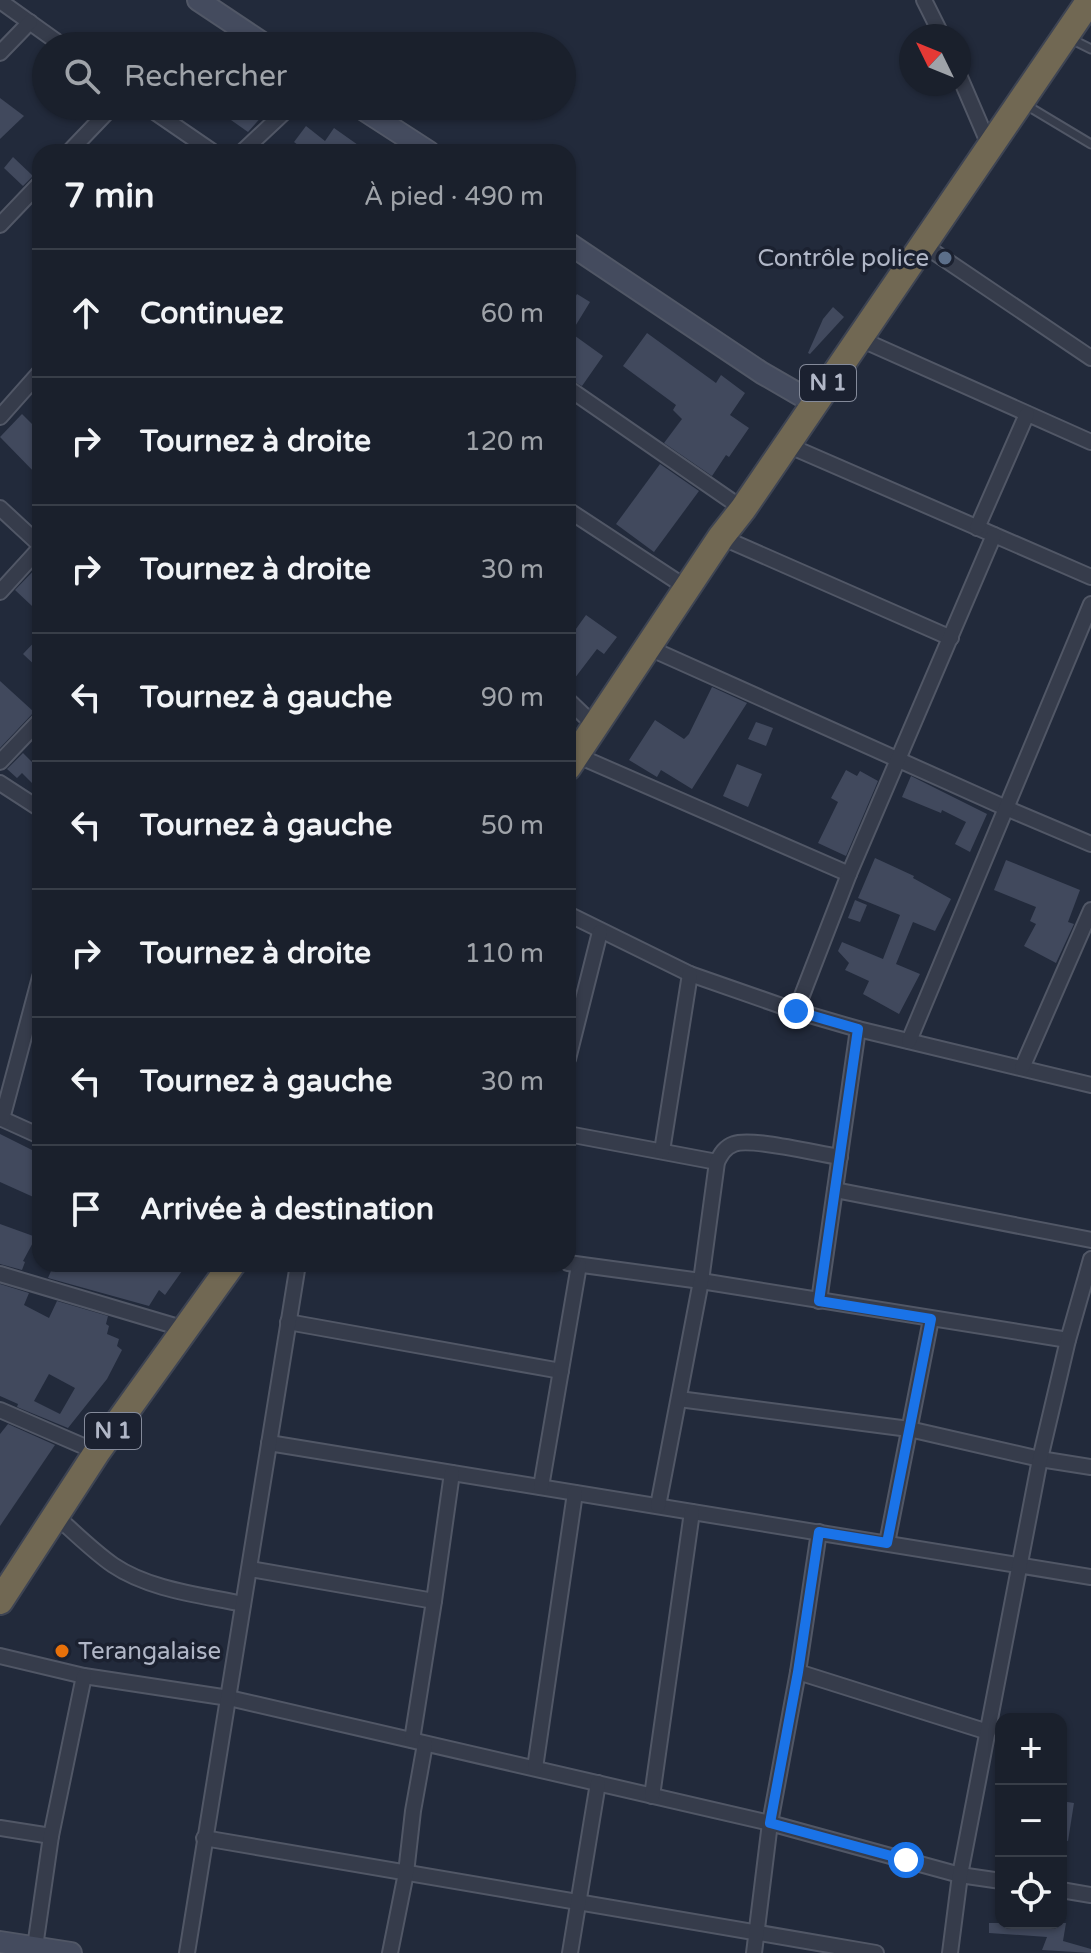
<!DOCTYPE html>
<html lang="fr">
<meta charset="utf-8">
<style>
:root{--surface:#1a202c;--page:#272d38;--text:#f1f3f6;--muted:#9fa3a9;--line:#383e48}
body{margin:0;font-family:"Varela Round",sans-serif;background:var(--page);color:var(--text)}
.controls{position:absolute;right:24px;bottom:24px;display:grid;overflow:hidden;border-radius:16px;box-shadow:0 2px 6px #0004}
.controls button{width:72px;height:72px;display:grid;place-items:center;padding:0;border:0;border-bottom:2px solid var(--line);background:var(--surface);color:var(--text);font:40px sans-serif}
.compass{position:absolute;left:899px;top:24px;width:72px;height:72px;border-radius:50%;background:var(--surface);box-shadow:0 2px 6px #0004;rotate:313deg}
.stop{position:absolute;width:24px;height:24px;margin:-18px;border:6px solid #1a73e8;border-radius:50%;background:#fff}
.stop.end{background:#1a73e8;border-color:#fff;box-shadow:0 2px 8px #0008}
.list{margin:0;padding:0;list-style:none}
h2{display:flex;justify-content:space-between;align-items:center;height:104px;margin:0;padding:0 32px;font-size:34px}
h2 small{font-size:26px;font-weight:400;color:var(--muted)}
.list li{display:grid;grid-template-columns:52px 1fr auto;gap:24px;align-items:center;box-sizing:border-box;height:128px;padding:0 32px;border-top:2px solid var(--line)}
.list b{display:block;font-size:30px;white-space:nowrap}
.list em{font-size:26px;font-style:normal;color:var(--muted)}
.icon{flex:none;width:44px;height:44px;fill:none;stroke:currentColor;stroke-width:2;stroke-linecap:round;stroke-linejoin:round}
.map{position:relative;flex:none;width:1091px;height:1953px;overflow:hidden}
.search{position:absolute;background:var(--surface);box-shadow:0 2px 6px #0004;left:32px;top:32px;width:544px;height:88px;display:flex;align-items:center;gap:20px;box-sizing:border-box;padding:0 28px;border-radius:44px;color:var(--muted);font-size:30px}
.panel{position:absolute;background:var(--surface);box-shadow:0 2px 6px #0004;left:32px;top:144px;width:544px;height:1128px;border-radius:24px}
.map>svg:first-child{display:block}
</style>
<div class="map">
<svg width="1091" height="1953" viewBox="0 0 1091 1953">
<rect width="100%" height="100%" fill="#222a3b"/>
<!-- building -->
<g fill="#41495d" fill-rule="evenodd">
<polygon points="0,98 24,116 0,139"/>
<polygon points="211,106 271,106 248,132"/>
<polygon points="306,126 325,141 334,128 368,152 307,152 294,142"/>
<polygon points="13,157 33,176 23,186 4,168"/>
<polygon points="577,294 590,302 571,333 603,356 582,386 568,378 568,308"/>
<polygon points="833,307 844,317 810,354 808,353 823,319"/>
<polygon points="647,333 716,383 721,375 745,393 730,415 749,428 729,457 726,455 712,476 664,443 682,419 673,410 676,405 623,366"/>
<polygon points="22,414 40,432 40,478 0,437"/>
<polygon points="660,464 699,491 654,552 616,524"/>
<polygon points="40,564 40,610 33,604 32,606 15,590"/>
<polygon points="586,615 617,637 604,654 597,649 568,687 568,640"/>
<polygon points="40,636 40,670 23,654"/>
<polygon points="0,681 34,712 0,748"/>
<polygon points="712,687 747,703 692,789 661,770 657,777 629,760 655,720 684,739 689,734"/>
<polygon points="756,722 773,728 766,746 748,739"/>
<polygon points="23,753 40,770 40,776 33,784 22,773 17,778 7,769"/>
<polygon points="737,764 762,774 748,807 723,796"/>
<polygon points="846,770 857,776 860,771 878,781 846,856 818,843 838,802 831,798"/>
<polygon points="911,776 987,814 970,852 955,844 966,822 942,810 941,813 902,797"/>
<polygon points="875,858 914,876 913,878 951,899 935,931 913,922 896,964 920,974 899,1014 863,994 869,981 845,970 849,963 838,951 842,942 883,959 900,915 858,898"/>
<polygon points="1006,860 1080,890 1068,922 1074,924 1056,963 1024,946 1036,924 1030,921 1036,907 994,890"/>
<polygon points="855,900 867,905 860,922 848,918"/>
<polygon points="0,1134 40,1154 40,1200 0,1182"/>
<polygon points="0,1224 36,1237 23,1261 25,1262 22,1270 0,1264"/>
<polygon points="54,1264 187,1264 165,1295 159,1290 149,1306 48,1278"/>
<path d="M 0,1284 L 29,1293 L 24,1305 L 49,1318 L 57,1301 L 108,1316 L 106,1324 L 109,1326 L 107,1334 L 119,1339 L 117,1346 L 122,1350 L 107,1379 L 68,1428 L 17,1407 L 18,1404 L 0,1396 ZM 49,1374 L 75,1388 L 60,1414 L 34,1401 Z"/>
<polygon points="8,1424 55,1445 0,1526 0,1434"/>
<polygon points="1061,1801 1074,1803 1068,1841 1061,1840"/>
<polygon points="989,1923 1066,1923 1063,1941 1091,1949 1091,1953 1042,1950 1047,1937 989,1933"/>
</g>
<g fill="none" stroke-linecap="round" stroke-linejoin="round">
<defs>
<g id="lane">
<polyline points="1071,39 1091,49"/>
<polyline points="1026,105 1091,144"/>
</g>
<g id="street">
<polyline points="924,0 942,36"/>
<polyline points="0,1 63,46"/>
<polyline points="0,53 30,22"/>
<polyline points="959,75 990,147"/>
<polyline points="146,106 213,152"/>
<polyline points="69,152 113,106"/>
<polyline points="242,152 291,106"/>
<polyline points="0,225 40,183"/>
<polyline points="922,244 1091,358"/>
<polyline points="858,338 1091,442"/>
<polyline points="568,388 743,509"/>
<polyline points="0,417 40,372"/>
<polyline points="785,444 1091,577"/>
<polyline points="0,508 40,545"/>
<polyline points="568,510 687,588"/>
<polyline points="977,528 1027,414"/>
<polyline points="721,537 951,638"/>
<polyline points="0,592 40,548"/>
<polyline points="647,647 1006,808 1091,844"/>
<polyline points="568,700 594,725"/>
<polyline points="576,755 849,874"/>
<polyline points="0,762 40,720"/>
<polyline points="0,783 40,809"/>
<polyline points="568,914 690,974 796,1011 858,1029 1091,1085"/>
<polyline points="796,1011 849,874 994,535"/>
<polyline points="909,1041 1091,604"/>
<polyline points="568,1059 600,932"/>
<polyline points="1022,1068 1091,910"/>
<polyline points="0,1118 40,1136"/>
<polyline points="2,1119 40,977"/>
<polyline points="568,1134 717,1162"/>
<polyline points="662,1151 690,974"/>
<polyline points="835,1190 1091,1240"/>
<polyline points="568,1263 701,1281 1068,1340"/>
<polyline points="0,1274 185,1329"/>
<polyline points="819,1301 858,1029"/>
<polyline points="288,1322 561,1371"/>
<polyline points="679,1399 909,1429 1040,1459 1091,1467"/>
<polyline points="0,1410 97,1452"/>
<polyline points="269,1443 1091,1577"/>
<polyline points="541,1487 579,1265"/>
<path d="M 658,1506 L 701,1281 L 717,1162 C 721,1154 725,1147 734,1144 C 751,1137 818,1154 840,1157"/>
<path d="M 56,1516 C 75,1533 93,1551 113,1565 C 150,1590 201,1595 243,1604"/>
<polyline points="887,1543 931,1319"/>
<polyline points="250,1569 434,1601"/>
<polyline points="0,1656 84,1676 229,1698 770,1823 960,1875 1001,1881"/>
<polyline points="798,1672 988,1732"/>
<polyline points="412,1740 434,1601 452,1473"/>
<polyline points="535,1768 575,1493"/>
<polyline points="652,1796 692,1512"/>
<polyline points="0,1828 51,1836"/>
<polyline points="204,1838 876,1953"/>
<polyline points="1061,1890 1091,1895"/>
<polyline points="35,1947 51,1836 84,1676"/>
<polyline points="187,1953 298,1264"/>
<polyline points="390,1953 406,1873 413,1811 425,1744"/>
<polyline points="570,1953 598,1783"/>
<polyline points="754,1953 770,1823 798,1672 819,1532"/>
<polyline points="950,1953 960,1875 1040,1459 1068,1340 1091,1259"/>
</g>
<g id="secondary">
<polyline points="198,0 267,46"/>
<polyline points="358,106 429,152"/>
<polyline points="568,243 762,373 814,403"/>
<polyline points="0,1942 71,1953"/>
</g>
<g id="highway">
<polyline points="568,767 721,537 743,509 1090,0"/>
<polyline points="0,1601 97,1452 232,1264"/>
</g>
</defs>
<!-- lane casing -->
<use href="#lane" stroke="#515766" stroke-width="11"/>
<!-- street casing -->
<use href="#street" stroke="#515766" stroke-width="18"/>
<!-- secondary casing -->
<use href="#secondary" stroke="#515766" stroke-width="24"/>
<!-- highway casing -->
<use href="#highway" stroke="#3e4453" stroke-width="30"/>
<!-- lane -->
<use href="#lane" stroke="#363c4b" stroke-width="7"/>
<!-- street -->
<use href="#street" stroke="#363c4b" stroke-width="14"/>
<!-- secondary -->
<use href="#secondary" stroke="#444b5e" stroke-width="20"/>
<!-- highway -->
<use href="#highway" stroke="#716853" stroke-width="26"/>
</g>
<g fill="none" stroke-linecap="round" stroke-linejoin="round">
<!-- route -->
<polyline stroke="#1a73e8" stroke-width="10" points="796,1011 858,1029 819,1301 931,1319 887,1543 819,1532 798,1672 770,1823 906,1860"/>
</g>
<!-- markers -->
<circle fill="#5c6f8a" stroke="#1b2130" stroke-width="3" cx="945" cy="258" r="8"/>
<circle fill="#e8710a" stroke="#1b2130" stroke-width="3" cx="62" cy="1651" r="8"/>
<g text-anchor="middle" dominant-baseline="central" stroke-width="7" stroke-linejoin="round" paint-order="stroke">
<!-- shield labels -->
<g fill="#1b2130" stroke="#848a9a" stroke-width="2">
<rect x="800" y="365" width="56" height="36" rx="6"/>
<rect x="85" y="1413" width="56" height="36" rx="6"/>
</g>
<g font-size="22" font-weight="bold" fill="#b1b7c7">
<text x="828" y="383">N 1</text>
<text x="113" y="1431">N 1</text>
</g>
<!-- poi labels -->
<g font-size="24" fill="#b1b7c7" stroke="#1b2130" text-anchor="end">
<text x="929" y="258">Contrôle police</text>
<text x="78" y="1651" text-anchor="start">Terangalaise</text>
</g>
</g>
</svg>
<div class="controls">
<button>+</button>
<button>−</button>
<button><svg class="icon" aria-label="locate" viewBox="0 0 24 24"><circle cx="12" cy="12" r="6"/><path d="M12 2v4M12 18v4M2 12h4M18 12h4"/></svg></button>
</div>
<svg class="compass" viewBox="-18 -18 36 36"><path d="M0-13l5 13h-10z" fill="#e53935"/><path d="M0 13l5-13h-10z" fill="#9fa3a9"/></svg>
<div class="stop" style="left:906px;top:1860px"></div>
<div class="stop end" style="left:796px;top:1011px"></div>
<div class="search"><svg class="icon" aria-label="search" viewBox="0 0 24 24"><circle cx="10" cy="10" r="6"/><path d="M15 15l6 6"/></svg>Rechercher</div>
<section class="panel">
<h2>7 min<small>À pied · 490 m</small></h2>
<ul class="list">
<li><svg class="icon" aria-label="ahead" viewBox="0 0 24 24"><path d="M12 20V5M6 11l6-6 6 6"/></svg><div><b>Continuez</b></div><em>60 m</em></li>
<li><svg class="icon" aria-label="right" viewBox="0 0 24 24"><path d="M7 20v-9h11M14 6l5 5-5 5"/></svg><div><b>Tournez à droite</b></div><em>120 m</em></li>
<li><svg class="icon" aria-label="right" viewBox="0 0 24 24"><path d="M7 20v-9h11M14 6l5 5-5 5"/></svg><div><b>Tournez à droite</b></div><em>30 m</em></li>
<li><svg class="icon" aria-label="left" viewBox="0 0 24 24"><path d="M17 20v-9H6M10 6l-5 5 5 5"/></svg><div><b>Tournez à gauche</b></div><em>90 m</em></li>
<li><svg class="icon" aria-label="left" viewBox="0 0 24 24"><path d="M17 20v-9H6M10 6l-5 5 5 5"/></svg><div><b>Tournez à gauche</b></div><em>50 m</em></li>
<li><svg class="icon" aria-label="right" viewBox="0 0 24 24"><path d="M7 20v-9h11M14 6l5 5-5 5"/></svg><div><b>Tournez à droite</b></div><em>110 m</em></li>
<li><svg class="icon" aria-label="left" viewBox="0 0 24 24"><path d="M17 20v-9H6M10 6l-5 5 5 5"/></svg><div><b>Tournez à gauche</b></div><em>30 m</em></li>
<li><svg class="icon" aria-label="arrive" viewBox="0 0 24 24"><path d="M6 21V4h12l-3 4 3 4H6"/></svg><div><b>Arrivée à destination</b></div></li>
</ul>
</section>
</div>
